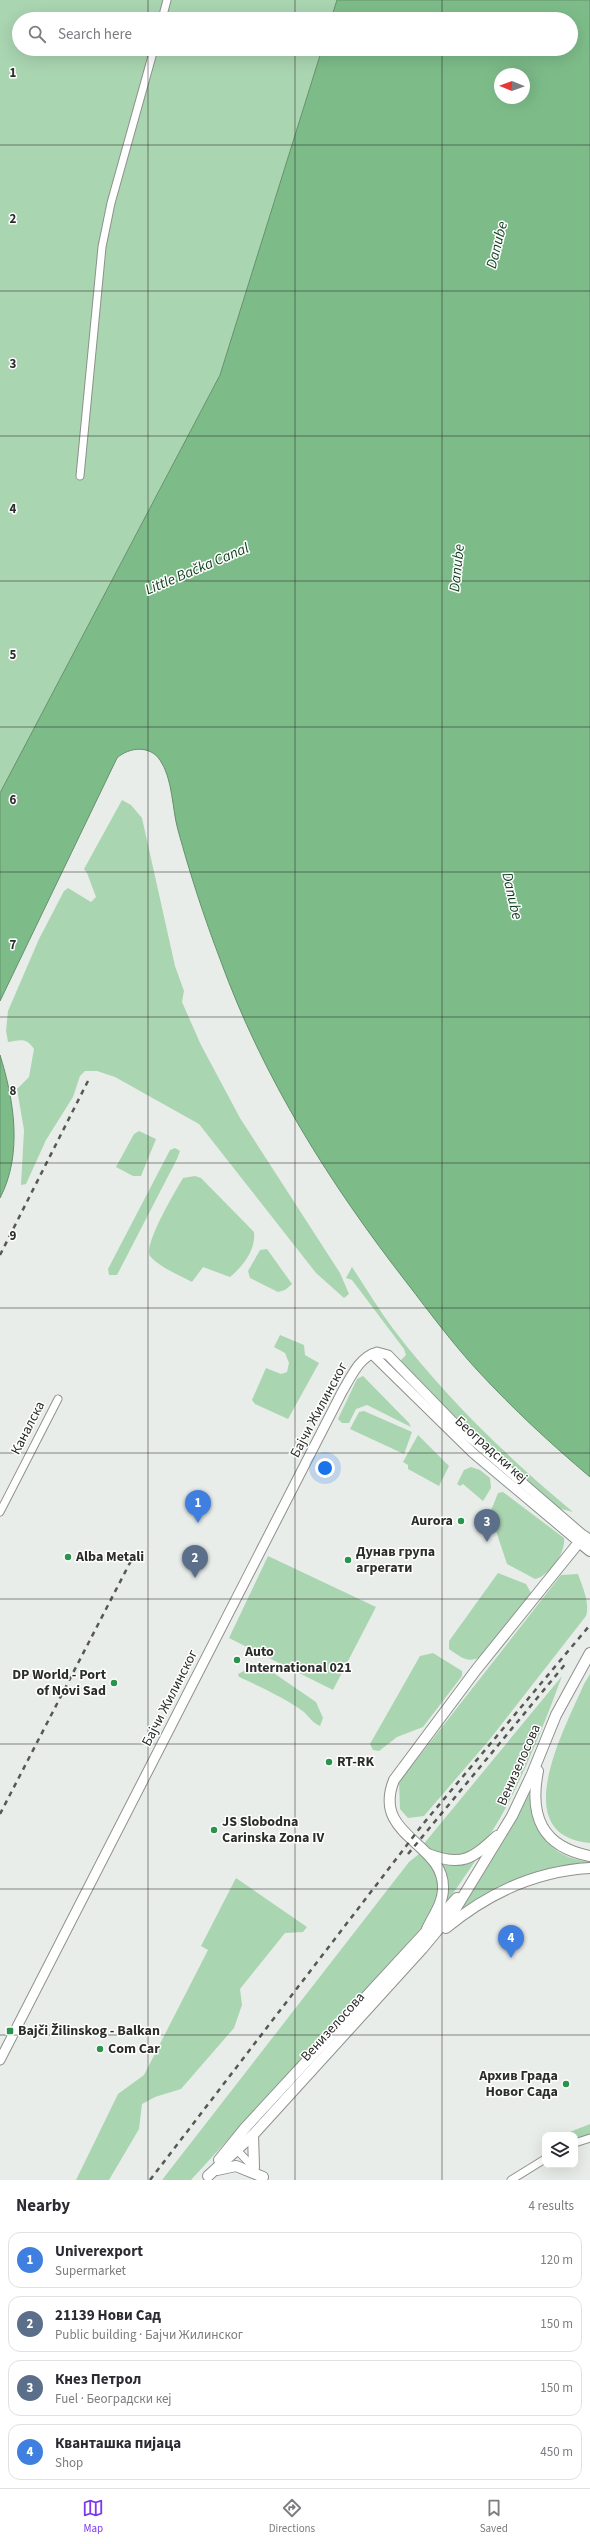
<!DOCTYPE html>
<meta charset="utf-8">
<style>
:root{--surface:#fff;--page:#f7f7f7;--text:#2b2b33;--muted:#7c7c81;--line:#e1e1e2;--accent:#7c3aed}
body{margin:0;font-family:"Source Sans 3",sans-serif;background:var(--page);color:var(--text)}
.controls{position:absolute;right:12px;bottom:12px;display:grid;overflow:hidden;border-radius:8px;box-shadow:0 4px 16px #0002}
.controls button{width:36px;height:36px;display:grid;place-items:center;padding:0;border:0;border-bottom:1px solid var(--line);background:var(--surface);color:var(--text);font:20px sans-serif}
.compass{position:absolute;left:494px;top:68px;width:36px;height:36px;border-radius:50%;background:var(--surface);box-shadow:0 4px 16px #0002;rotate:271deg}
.you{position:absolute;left:325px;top:1468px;width:14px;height:14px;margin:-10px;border:3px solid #fff;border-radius:50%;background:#1a73e8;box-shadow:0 0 0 6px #1a73e833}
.badge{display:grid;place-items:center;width:26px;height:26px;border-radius:50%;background:var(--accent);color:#fff;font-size:13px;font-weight:700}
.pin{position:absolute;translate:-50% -33px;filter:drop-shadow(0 1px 2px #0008)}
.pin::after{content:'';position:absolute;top:21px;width:14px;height:12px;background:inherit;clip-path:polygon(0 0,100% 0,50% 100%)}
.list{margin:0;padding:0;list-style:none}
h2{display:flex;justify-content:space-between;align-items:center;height:52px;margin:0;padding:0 16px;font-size:17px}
h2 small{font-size:13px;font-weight:400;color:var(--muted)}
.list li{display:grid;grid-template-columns:26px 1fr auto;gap:12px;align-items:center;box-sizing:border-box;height:56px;margin:0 8px 8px;padding:0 8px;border:1px solid var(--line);border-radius:12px}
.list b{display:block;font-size:15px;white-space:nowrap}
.list p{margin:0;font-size:13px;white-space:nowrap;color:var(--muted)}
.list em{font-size:13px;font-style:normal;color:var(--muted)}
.icon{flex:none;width:22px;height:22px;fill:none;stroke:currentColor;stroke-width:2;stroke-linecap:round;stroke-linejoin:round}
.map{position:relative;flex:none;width:590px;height:2180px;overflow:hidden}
.search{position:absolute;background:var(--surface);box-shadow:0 4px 16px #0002;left:12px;right:12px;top:12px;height:44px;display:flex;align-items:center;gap:10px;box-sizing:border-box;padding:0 14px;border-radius:22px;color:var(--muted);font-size:15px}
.sheet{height:308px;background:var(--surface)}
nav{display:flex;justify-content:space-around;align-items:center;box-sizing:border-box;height:56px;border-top:1px solid var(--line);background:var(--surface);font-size:11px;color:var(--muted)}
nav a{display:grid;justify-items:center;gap:2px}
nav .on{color:var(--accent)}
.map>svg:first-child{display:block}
</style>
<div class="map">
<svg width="590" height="2180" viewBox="0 0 590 2180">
<rect width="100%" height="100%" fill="#e9ede9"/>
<!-- green -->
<g fill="#aad5b1">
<polygon points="0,0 337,0 331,19 19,19 19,49 322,49 220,375 0,793"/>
<path d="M 122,800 L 131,805 L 142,818 L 175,966 L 184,991 L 182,1002 L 201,1045 L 240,1118 L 340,1273 L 349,1294 L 344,1298 L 316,1273 L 199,1124 L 115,1077 L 97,1071 L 85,1071 L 80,1076 L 73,1097 L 46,1140 L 26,1184 L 21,1185 L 24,1130 L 17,1089 L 29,1077 L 34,1049 C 26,1037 21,1040 8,1042 L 6,1031 L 8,1011 L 39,939 L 64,891 L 68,888 L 91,902 L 96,897 L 87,873 L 84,869 Z"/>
<polygon points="139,1131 156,1139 141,1176 133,1176 116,1167 134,1134"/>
<polygon points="175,1148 180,1151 177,1159 117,1275 109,1275 108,1269 170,1150"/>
<path d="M 195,1176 L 201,1178 L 254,1232 C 256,1250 243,1266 230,1277 L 203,1267 L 192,1282 C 179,1275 159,1267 150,1256 C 143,1245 176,1190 183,1178 Z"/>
<polygon points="267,1249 292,1284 285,1290 278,1292 250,1278 248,1271 260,1250"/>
<path d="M 352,1267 C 366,1288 379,1310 394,1330 C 446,1398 508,1458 573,1512 L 558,1508 L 499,1457 L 457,1420 L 400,1361 L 406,1355 L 404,1349 L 352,1280 L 346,1278 Z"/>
<polygon points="280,1335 304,1345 305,1355 319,1363 288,1419 255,1404 252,1400 266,1368 281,1374 287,1372 289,1363 285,1353 274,1347"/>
<polygon points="363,1376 409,1423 411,1427 367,1405 356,1409 349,1423 342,1423 338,1419 357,1379"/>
<polygon points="364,1411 412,1432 404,1454 350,1429 359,1412"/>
<polygon points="418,1435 449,1466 439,1486 408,1469 408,1465 403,1462"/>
<polygon points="471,1467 480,1470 490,1478 491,1488 483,1501 463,1484 460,1486 457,1484 464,1470"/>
<path d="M 503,1492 L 564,1538 C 566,1553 549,1576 535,1579 L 507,1564 L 490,1513 L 498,1493 Z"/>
<polygon points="268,1556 376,1607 333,1690 229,1638"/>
<path d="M 498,1573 L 526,1584 L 531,1593 L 480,1657 C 468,1664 459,1656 449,1649 L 449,1641 Z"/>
<path d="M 578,1574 C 583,1588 590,1603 586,1616 L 490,1739 L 424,1816 L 408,1818 L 400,1809 L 399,1782 L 561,1575 Z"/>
<polygon points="433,1653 462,1671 462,1676 423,1727 397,1737 379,1751 373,1750 370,1744 420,1656"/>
<path d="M 259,1663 L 316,1702 L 323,1718 L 320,1726 C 312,1722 310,1718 304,1712 C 285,1698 261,1687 239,1677 L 238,1674 Z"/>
<path d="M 590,1674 L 590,1843 C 505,1836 566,1726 584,1684 Z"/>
<path d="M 562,1676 C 548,1715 503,1834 471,1855 C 454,1865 436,1853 422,1846 Z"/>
<path d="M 529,1790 C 531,1830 548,1857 590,1862 L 590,1866 L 554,1871 L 456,1914 Z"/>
<path d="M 419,1854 C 450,1878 441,1894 425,1924 L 191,2180 L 162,2180 L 409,1862 Z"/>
<polygon points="476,1860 447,1902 447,1879 442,1865 465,1865"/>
<polygon points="236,1878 307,1927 303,1932 285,1933 240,1989 242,2005 234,2028 181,2089 155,2097 142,2104 139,2129 109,2180 76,2180 118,2094 144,2075 208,1950 201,1946"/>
<polygon points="590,2124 590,2134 575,2141 575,2135 562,2135"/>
</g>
<!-- water -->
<g fill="#7dbc89" stroke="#65916d" fill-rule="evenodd">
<path d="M 337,0 L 590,0 L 590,1477 C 551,1444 513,1409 478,1371 C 453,1344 430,1313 407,1283 C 330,1184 263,1078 220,959 C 204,917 190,874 178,830 C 172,809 173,779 160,760 C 150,745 129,747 117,758 L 0,1001 L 0,793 L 220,375 L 322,49 L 571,49 L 571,19 L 331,19 ZM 500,74 L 524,74 L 524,98 L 500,98 Z"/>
<path d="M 0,1055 C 14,1100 23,1154 0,1198 Z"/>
</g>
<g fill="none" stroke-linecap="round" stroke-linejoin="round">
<defs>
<g id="minor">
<polyline points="162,19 167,0"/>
<polyline points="80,476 102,247 111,203 154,49"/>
<polyline points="0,1512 58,1399"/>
<polyline points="575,2143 590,2138"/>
<polyline points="234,2147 255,2169"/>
<polyline points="511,2180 545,2159"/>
</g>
<g id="tertiary">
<polyline points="372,1354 473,1453 579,1542"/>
<path d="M 0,2060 L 342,1392 C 351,1377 359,1357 377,1352 L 388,1355 L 458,1427 L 584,1536"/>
</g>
<g id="secondary">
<polyline points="579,1542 590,1551"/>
<path d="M 538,1771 C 529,1816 542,1847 590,1856"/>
<path d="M 428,1854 C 462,1867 472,1859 497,1836"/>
<path d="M 446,1928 C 487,1894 536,1871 590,1868"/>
<path d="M 427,1929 C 433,1916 443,1903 443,1889 C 445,1842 371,1837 394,1780 L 476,1670 L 584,1536 L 590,1540"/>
<polyline points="253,2135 254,2167"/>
<polyline points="219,2160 245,2128 457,1898"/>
<polyline points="217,2170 236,2166 263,2177"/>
<polyline points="208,2176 253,2135 422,1949 456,1908 512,1816 532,1774 556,1715 590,1653"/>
</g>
</defs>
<!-- minor casing -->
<use href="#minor" stroke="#8d918d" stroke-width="9"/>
<!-- tertiary casing -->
<use href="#tertiary" stroke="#8d918d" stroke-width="11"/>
<!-- secondary casing -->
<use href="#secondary" stroke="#8d918d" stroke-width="12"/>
<!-- minor -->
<use href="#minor" stroke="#fff" stroke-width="7"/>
<!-- tertiary -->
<use href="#tertiary" stroke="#fff" stroke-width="9"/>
<!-- secondary -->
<use href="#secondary" stroke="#fff" stroke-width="10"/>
<!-- rail -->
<g stroke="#565856" stroke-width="2.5" stroke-dasharray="5 5" stroke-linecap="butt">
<polyline points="0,1255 90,1077"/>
<polyline points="0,1814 135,1553"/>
<polyline points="408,1854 567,1662"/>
<polyline points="150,2180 423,1824 590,1625"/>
</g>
</g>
<!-- grid -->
<path fill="none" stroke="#2c2e2c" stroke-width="1" stroke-opacity="0.55" d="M 148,0 L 148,19M 295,0 L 295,19M 442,0 L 442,19M 148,49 L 148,2180M 295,49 L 295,2180M 442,49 L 442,2180M 0,145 L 590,145M 0,291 L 590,291M 0,436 L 590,436M 0,581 L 590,581M 0,727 L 590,727M 0,872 L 590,872M 0,1017 L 590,1017M 0,1163 L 590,1163M 0,1308 L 590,1308M 0,1453 L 590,1453M 0,1599 L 590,1599M 0,1744 L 590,1744M 0,1889 L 590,1889M 0,2035 L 590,2035"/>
<!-- markers -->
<g fill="#2a944c" stroke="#fff" stroke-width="1.5">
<circle cx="461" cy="1521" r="4"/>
<circle cx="68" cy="1557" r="4"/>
<circle cx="348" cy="1560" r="4"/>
<circle cx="237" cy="1660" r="4"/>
<circle cx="114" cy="1683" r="4"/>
<circle cx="329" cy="1762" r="4"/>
<circle cx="214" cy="1830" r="4"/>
<rect x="6" y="2027" width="8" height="8" rx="2"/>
<circle cx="100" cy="2049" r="4"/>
<circle cx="566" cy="2084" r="4"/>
</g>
<g text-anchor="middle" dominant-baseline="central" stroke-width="3" stroke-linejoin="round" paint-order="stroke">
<!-- street labels -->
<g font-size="14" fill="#2c2e2c" stroke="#fff">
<text transform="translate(319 1410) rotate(-62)">Бајчи Жилинског</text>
<text transform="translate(28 1428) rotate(-63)">Каналска</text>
<text transform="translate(491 1450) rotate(42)">Београдски кеј</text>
<text transform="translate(170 1698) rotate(-63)">Бајчи Жилинског</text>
<text transform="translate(519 1765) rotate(-66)">Венизелосова</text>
<text transform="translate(333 2027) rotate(-48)">Венизелосова</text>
</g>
<!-- poi labels -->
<g font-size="14" font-weight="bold" fill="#2c2e2c" stroke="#fff" text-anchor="start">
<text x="453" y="1521" text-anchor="end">Aurora</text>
<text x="356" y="1552">Дунав група<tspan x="356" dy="16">агрегати</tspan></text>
<text x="76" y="1557">Alba Metali</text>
<text x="245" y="1652">Auto<tspan x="245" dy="16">International 021</tspan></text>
<text x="106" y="1675" text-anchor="end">DP World - Port<tspan x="106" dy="16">of Novi Sad</tspan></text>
<text x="337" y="1762">RT-RK</text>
<text x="222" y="1822">JS Slobodna<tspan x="222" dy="16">Carinska Zona IV</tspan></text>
<text x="18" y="2031">Bajči Žilinskog - Balkan</text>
<text x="108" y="2049">Com Car</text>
<text x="558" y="2076" text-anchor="end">Архив Града<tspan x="558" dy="16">Новог Сада</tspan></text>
</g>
<!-- water labels -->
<g font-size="15" font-style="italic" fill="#103f1e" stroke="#fff">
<text transform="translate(497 245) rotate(-76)">Danube</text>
<text transform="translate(457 568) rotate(-84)">Danube</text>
<text transform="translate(197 569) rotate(-23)">Little Bačka Canal</text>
<text transform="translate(512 896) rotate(77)">Danube</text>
</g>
</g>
<g font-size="13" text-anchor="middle" font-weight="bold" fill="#2c2e2c" stroke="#fff" stroke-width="3" stroke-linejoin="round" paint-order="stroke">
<text x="13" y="77">1</text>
<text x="13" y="223">2</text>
<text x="13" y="368">3</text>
<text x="13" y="513">4</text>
<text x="13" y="659">5</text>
<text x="13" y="804">6</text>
<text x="13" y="949">7</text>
<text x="13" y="1095">8</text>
<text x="13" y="1240">9</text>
</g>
</svg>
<div class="controls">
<button><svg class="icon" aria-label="layers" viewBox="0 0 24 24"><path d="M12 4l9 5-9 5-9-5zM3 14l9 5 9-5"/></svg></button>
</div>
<svg class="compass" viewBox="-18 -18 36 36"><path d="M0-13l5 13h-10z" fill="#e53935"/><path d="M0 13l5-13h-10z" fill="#7c7c81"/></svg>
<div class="you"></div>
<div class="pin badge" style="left:198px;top:1523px;background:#3f7fe0">1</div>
<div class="pin badge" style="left:195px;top:1578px;background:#5c6f8a">2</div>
<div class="pin badge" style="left:487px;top:1542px;background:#5c6f8a">3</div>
<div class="pin badge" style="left:511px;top:1958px;background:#3f7fe0">4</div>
<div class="search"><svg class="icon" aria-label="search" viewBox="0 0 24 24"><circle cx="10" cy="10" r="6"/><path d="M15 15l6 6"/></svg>Search here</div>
</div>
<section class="sheet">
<h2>Nearby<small>4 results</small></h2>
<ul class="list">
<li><span class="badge" style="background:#3f7fe0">1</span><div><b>Univerexport</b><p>Supermarket</p></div><em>120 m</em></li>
<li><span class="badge" style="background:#5c6f8a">2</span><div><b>21139 Нови Сад</b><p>Public building · Бајчи Жилинског</p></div><em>150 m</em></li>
<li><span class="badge" style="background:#5c6f8a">3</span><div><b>Кнез Петрол</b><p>Fuel · Београдски кеј</p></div><em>150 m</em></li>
<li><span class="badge" style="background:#3f7fe0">4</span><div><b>Кванташка пијаца</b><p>Shop</p></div><em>450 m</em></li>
</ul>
</section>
<nav>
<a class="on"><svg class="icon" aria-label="map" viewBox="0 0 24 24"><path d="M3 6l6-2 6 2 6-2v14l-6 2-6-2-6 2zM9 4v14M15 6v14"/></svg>Map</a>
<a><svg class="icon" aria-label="directions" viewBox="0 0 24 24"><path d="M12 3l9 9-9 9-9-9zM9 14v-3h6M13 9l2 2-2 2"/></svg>Directions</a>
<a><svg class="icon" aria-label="saved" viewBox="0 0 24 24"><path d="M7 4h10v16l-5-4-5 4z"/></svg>Saved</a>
</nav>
